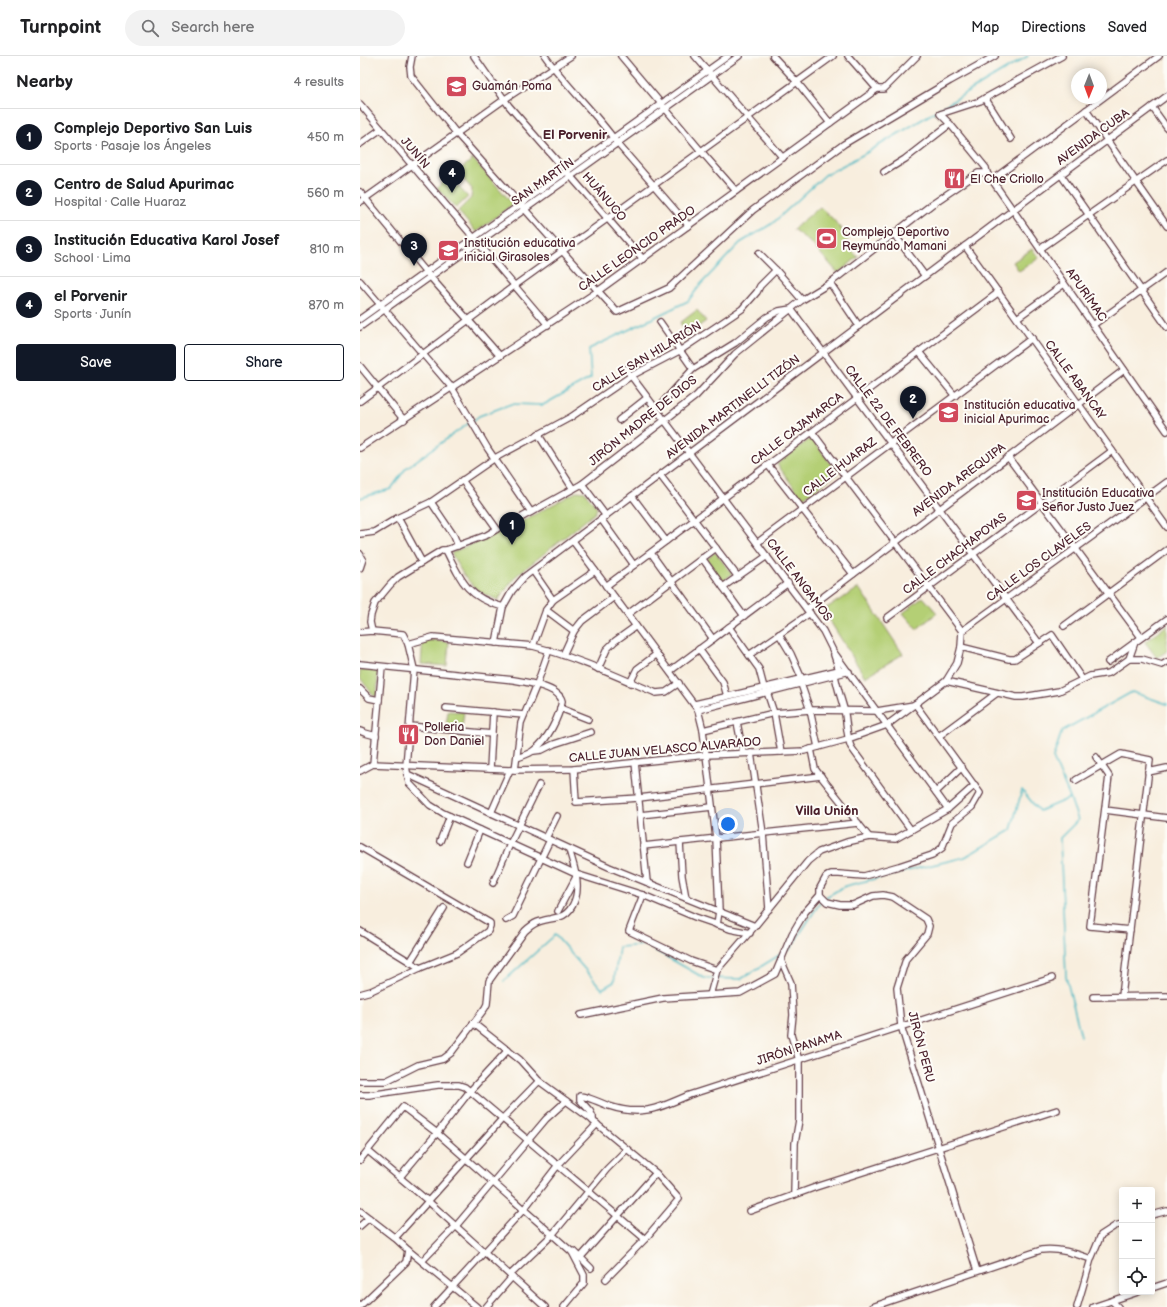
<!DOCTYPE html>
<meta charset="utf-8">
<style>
:root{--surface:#fff;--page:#f2f2f2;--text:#202124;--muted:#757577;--line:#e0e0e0;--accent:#111827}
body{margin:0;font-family:"Balsamiq Sans",sans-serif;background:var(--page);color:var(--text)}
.controls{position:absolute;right:12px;bottom:12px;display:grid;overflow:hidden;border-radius:4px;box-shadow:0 2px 10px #0003}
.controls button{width:36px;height:36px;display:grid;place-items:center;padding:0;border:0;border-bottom:1px solid var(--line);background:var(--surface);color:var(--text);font:20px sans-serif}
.compass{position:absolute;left:711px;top:12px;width:36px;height:36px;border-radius:50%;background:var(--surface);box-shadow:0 2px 10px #0003;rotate:181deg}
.you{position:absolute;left:368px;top:768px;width:14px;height:14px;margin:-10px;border:3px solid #fff;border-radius:50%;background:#1a73e8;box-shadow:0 0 0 6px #1a73e833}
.badge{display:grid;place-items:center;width:26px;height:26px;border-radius:50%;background:var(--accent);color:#fff;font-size:13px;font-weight:700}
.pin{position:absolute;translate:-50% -33px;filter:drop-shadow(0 1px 2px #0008)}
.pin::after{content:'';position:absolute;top:21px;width:14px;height:12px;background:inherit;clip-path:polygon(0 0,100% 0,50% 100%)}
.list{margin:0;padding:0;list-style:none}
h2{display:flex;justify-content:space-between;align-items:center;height:52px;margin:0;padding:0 16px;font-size:17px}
h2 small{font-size:13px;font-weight:400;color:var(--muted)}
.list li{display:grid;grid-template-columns:26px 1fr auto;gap:12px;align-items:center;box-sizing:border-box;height:56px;padding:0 16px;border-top:1px solid var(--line)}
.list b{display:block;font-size:15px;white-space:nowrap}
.list p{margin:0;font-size:13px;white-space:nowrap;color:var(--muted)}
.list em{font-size:13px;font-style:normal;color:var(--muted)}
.actions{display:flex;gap:8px;padding:12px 16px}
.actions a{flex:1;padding:9px 0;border:1px solid var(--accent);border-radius:4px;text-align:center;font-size:14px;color:var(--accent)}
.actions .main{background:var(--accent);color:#fff}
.icon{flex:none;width:22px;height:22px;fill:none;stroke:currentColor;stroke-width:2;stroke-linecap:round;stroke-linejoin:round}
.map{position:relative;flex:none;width:807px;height:1251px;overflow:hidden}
header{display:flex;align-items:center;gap:24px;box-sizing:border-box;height:56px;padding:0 20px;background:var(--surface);border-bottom:1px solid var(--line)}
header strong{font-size:19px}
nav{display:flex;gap:22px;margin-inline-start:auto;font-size:14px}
.search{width:280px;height:36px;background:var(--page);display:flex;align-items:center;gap:10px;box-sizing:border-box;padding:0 14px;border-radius:22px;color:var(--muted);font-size:15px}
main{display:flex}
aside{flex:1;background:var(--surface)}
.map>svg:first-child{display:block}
</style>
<header>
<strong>Turnpoint</strong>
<div class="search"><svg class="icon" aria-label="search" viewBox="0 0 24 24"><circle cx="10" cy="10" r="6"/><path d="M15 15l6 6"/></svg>Search here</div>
<nav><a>Map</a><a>Directions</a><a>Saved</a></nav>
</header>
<main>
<aside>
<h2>Nearby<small>4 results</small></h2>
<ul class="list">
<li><span class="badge">1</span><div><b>Complejo Deportivo San Luis</b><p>Sports · Pasaje los Ángeles</p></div><em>450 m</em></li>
<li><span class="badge">2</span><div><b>Centro de Salud Apurimac</b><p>Hospital · Calle Huaraz</p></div><em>560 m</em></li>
<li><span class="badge">3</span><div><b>Institución Educativa Karol Josef</b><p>School · Lima</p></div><em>810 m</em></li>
<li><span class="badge">4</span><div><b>el Porvenir</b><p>Sports · Junín</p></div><em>870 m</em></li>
</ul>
<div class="actions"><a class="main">Save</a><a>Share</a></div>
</aside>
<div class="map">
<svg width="807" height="1251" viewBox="0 0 807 1251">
<rect width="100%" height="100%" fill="#fdfcf7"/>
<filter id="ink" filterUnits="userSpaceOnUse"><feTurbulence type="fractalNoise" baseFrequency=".025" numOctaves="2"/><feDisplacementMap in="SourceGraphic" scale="8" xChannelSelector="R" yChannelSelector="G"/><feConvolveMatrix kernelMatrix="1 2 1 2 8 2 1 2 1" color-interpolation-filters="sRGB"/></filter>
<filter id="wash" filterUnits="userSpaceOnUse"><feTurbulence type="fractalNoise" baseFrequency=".012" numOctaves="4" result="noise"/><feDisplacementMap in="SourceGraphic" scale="16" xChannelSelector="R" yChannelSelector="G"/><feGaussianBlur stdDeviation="0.9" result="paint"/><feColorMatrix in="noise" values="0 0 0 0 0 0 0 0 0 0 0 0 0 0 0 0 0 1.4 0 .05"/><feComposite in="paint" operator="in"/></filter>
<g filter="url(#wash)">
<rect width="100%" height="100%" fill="#f8eede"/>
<!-- green -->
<g fill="#b4cf75" stroke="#7f7750">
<polygon points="113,103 153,148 116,176 98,155 111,142 112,133 97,116"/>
<polygon points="89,121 108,141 96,152 77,132"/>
<polygon points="460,151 473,163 489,183 484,187 498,201 478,217 452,188 433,173"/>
<polygon points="672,193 679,202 659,215 653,206"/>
<polygon points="337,254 346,265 328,278 320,267"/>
<polygon points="451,382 478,417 442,443 417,408"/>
<polygon points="218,435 225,436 237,452 235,457 156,520 138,544 119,536 104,520 91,497 128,481 152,464 155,469"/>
<polygon points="355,496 372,518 362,526 347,503"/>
<polygon points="499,532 543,598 505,621 463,554"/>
<polygon points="563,541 577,557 557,573 543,557"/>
<polygon points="807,569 807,595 797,602 785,586"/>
<polygon points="63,583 89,586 87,610 61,608"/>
<polygon points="0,614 18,615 17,640 14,640 0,622"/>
<polygon points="88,655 104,656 102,672 86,671"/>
</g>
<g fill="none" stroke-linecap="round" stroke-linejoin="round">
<!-- stream -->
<g stroke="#4cbac5" stroke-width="1.5">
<polyline points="113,365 119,360 151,348 183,349 231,322 229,293 328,245 341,228 380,187 413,167 465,119 506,97 668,0"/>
<polyline points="0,442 31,433 46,412 109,367"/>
<polyline points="710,742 718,764 700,782 706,921 721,980"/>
<polyline points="466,841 485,830 605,801 651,774 662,734 679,755 710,742 693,702 702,675 772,636 807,648"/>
<polyline points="428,894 430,893 461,845 463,843"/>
<polyline points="144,925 195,879 242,933 254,926 259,891 286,889 344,922 381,923 421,898"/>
</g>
</g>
</g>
<g filter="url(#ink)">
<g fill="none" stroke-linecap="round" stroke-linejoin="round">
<defs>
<g id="minor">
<polyline points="52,0 50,11 51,20 97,78 257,256 309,232 393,154 484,88 590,25 635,0"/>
<polyline points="114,0 149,50 283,203"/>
<path d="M 185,0 C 207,31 235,56 257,87 L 329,170"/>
<polyline points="261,0 341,95 376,135"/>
<polyline points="335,0 423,102"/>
<polyline points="413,0 437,26 470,67"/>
<polyline points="488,0 517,33"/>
<polyline points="702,0 620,45 580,58 590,68 626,112 627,117 632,124 807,375"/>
<polyline points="625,42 651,83"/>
<polyline points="0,48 188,269"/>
<polyline points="792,51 807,72"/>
<polyline points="726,54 807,170"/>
<polyline points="0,88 21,73"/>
<polyline points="524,116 545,103 590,68"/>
<polyline points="701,119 807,271"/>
<polyline points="632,124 799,0"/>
<polyline points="0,136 66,216 140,300"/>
<polyline points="0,146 145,43 211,0"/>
<polyline points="534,178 565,220"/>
<polyline points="605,190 807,471"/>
<polyline points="680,193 807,104"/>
<polyline points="399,197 416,214 442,244"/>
<polyline points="0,225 92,332 128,393 171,456"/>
<polyline points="470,227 499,270"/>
<polyline points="657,262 704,228"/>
<polyline points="0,263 368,0"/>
<polyline points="300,266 333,313"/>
<polyline points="733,269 807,216"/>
<polyline points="0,271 379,0"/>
<polyline points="559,296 595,340"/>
<polyline points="0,310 44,364"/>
<polyline points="266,313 463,575 473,595 588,753"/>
<polyline points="0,345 154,230 473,0"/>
<polyline points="304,345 333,313 375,287 407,261 419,255 431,253 679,587"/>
<polyline points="259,364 287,342"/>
<polyline points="452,376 602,575"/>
<polyline points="178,378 213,433"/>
<polyline points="0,392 238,235 517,33 524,33 557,0"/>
<polyline points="648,401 781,581"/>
<polyline points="408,409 493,518"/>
<polyline points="300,419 378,521"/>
<polyline points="222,428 246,460"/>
<polyline points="272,440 306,485"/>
<polyline points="71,446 94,480 98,490"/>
<polyline points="38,462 62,506"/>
<polyline points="241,463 274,509"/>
<polyline points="155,465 222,428 336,340 375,298 442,244 470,227 571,149 618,117 627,117"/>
<polyline points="0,478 14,476 39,461 71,446 135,402 211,361 271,320 321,294 382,253 397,236 400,230 416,214"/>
<polyline points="213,485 338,654 343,674 356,782 359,855 357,869"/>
<polyline points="397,487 672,282"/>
<path d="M 86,494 C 101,525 107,541 143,551"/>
<polyline points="291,497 353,583"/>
<polyline points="0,498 3,503 0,512"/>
<polyline points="342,502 384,560"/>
<polyline points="173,515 193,544"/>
<polyline points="246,530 639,236"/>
<polyline points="363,531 407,500"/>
<polyline points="447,553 764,314"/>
<polyline points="186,554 214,575"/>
<polyline points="268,558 356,492"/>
<polyline points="527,562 752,395"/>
<polyline points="704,570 807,494"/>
<polyline points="369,571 399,613 404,632"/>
<polyline points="12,575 10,566 11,559 15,547 30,529 38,521 82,494 86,494 127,479 137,473 102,424"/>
<polyline points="602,575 807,426"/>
<polyline points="0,576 12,575 43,578 48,588 54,613 46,710 49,727 70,749 83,757 216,818 283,839 335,861 370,873 390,877"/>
<polyline points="419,578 431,598 442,623"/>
<polyline points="775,586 769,603 782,603 802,609 807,606"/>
<polyline points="136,587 143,551 152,535 164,521 653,154 807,40"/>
<path d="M 48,588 L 73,581 L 173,590 C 215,601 256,620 296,637 L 306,636 L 319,627"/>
<polyline points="173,590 186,554 193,544 235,515"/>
<polyline points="601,591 649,603 655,603 692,579 722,623"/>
<polyline points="339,593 363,626 367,640"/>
<polyline points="203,599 214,575 222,565 254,541"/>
<polyline points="389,599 450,557"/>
<polyline points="474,599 480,617"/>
<polyline points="748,606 807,563"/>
<path d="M 0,608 L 154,624 C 166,626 199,631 202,645 C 199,661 188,684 174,694 C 170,698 162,700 157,702"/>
<polyline points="238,613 247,593 255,585 276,570"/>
<polyline points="310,615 428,527"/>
<path d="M 475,619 C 477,631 481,642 484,653 C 487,666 486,679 491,691 L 551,774"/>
<polyline points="586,625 656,641 663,641 699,635 730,620 749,617 769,603"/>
<polyline points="270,627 277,613 297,598"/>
<polyline points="441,628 450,654 458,691"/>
<polyline points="0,633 9,642 19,644"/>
<polyline points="407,636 414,657 421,696"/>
<polyline points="335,648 479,614 489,616"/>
<polyline points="555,648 620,737 612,751 592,767 582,792 572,799 539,810 504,820 479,818 471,818 466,821 460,832 460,839 467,846 480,849 493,849 513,840 523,839 533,841 566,863 569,870 567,878 546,903 537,932 541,970 617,1215"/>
<polyline points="86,652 164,659"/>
<polyline points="200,652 228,663"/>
<polyline points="338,654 486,616"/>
<polyline points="377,666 383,697"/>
<polyline points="50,670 132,678"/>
<polyline points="343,674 414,657 450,654 517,655 554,649"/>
<polyline points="0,675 5,677 16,680"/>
<polyline points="579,680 637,637"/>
<polyline points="451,693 455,713 509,781"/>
<polyline points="174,695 182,694 194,688 231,676"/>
<polyline points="391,697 403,777 409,853"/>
<polyline points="736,701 749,720 730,870 770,874"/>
<polyline points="275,706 287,826"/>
<polyline points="13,708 22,611"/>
<polyline points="130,713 133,656"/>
<polyline points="214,713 216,746 279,742 461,720"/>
<polyline points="155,714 161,667 177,628 189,594"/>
<polyline points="0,715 13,708 150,714 214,713 346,699 444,695 488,683 527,669 586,625 597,607 601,591 602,575"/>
<polyline points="788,716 807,712"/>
<polyline points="47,718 249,811 395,870"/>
<polyline points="716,724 761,698 790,704 762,940"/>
<polyline points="576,736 602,711"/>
<polyline points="745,754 807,762"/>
<polyline points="131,757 150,714"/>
<polyline points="280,759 352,751"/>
<polyline points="186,782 197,760"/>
<polyline points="80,785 90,760"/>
<polyline points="320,786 322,820 326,842"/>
<polyline points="283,790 498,767"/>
<polyline points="0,791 130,867 130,870 128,875 97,897 60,912 0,875"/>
<polyline points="107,806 120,774"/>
<polyline points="133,827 150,788 179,729"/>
<polyline points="283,839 269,875 331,905 357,914"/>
<polyline points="198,855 216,821"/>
<polyline points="146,864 153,860 190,784"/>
<polyline points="421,904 431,927 433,959 431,979 439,1004 439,1064 435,1087 434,1139"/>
<polyline points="50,906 84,852"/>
<polyline points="0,938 11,935 60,912"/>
<polyline points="350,939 357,914 395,870 448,805 459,796 487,786 509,781 535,783 588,753 615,729"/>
<polyline points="733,941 807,940"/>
<polyline points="221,959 303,942 380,937 415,918 432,878 445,856 460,839"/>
<polyline points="113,967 160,1004 179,1025 227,1060 296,1117 319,1143 285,1183 246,1223"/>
<path d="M 0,1025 L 26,1025 L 58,1009 L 83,1003 L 91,997 L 125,952 L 127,948 L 129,925 L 165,875 C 178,863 183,865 199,861 C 211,858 217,843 217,832 C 218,819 212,805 209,793"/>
<polyline points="0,1039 9,1039 78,1029 99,1029 105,1031 285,1183"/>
<path d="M 233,1065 L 233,1061 L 230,1055 L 220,1044 L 220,1040 C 226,1040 241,1047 249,1050 C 282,1061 299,1052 329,1039 L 692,922"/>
<polyline points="8,1095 68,1145 185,1251"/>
<polyline points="0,1104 43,1051 77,1077 212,1196 214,1195 231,1212"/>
<polyline points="40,1121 77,1077 110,1035 148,994"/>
<polyline points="0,1155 35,1182 48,1194 117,1251"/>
<polyline points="390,1155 456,1131 697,1054"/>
<polyline points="792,1159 807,1155"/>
<polyline points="0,1170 9,1162"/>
<polyline points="35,1182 143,1062 179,1025"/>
<polyline points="220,1202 296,1117"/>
<polyline points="62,1205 96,1170 186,1063 206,1045"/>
<polyline points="150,1219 192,1179 247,1113 267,1093"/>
<polyline points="792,1232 807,1227"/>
<polyline points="752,1245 758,1251"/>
<polyline points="0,1250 46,1206 48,1194"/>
<polyline points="74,1251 164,1153 198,1109 237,1068"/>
<polyline points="126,1251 152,1221"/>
<polyline points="204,1251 224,1227 224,1219 212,1196"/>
<path d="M 512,1251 L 681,1194 C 699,1192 714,1197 731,1203"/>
<polyline points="717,1251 731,1203 741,1179 755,1170 762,1168"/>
<polyline points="733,1251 778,1236"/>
</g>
</defs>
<!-- minor casing -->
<use href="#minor" stroke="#643e46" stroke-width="8"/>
<!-- minor -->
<use href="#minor" stroke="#fff" stroke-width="5.5"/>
</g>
</g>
<!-- icons -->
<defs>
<symbol id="university-square" viewBox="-11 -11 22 22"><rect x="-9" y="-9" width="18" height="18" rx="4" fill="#d1495b" stroke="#fdfcf7"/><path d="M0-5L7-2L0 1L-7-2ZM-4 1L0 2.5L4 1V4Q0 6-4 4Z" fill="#fff"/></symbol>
<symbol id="restaurant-square" viewBox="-11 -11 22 22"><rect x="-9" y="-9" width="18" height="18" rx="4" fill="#d1495b" stroke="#fdfcf7"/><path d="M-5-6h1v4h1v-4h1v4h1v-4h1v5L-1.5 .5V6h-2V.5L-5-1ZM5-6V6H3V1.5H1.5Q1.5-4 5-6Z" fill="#fff"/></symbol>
<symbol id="stadium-square" viewBox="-11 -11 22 22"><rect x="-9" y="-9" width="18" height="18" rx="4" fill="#d1495b" stroke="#fdfcf7"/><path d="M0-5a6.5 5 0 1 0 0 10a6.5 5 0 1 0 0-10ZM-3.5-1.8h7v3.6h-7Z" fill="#fff"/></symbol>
<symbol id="school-square" viewBox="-11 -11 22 22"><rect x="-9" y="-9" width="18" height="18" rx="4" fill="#d1495b" stroke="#fdfcf7"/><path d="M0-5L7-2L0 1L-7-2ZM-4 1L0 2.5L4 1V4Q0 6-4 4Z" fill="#fff"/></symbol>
</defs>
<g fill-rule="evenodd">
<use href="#university-square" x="84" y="18" width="25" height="25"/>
<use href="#restaurant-square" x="582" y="110" width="25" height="25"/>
<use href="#stadium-square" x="454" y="170" width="25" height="25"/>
<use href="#school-square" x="76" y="182" width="25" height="25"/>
<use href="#school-square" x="576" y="344" width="25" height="25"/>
<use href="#school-square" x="654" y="432" width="25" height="25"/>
<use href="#restaurant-square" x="36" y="666" width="25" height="25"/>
</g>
<g text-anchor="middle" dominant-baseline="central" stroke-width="4" stroke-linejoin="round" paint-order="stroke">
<!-- poi labels -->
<g font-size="12" fill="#4a1f2b" stroke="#fdfcf7" text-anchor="start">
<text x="112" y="30">Guamán Poma</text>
<text x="610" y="123">El Che Criollo</text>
<text x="482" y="176">Complejo Deportivo<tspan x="482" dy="14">Reymundo Mamani</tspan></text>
<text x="104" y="187">Institución educativa<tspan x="104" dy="14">inicial Girasoles</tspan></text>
<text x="604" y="349">Institución educativa<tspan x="604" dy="14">inicial Apurimac</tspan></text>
<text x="682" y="437">Institución Educativa<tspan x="682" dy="14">Señor Justo Juez</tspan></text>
<text x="64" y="671">Polleria<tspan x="64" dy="14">Don Daniel</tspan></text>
</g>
<!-- street labels -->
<g font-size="12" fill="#4a1f2b" stroke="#fdfcf7">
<text transform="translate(733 81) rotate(-36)">AVENIDA CUBA</text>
<text transform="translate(55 97) rotate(49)">JUNÍN</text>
<text transform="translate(183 126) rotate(-35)">SAN MARTÍN</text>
<text transform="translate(244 141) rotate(49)">HUÁNUCO</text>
<text transform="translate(277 193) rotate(-35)">CALLE LEONCIO PRADO</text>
<text transform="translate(726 239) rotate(55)">APURÍMAC</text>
<text transform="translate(287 301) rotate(-31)">CALLE SAN HILARIÓN</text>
<text transform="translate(715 324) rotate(54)">CALLE ABANCAY</text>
<text transform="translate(373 351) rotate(-37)">AVENIDA MARTINELLI TIZÓN</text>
<text transform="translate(283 365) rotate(-39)">JIRÓN MADRE DE DIOS</text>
<text transform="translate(528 365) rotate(53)">CALLE 22 DE FEBRERO</text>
<text transform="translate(437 373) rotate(-37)">CALLE CAJAMARCA</text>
<text transform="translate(480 411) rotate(-37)">CALLE HUARAZ</text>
<text transform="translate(599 424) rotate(-37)">AVENIDA AREQUIPA</text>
<text transform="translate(595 498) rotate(-37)">CALLE CHACHAPOYAS</text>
<text transform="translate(679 506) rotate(-36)">CALLE LOS CLAVELES</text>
<text transform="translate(439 524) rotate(53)">CALLE ANGAMOS</text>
<text transform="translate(305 694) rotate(-5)">CALLE JUAN VELASCO ALVARADO</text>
<text transform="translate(561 991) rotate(75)">JIRÓN PERU</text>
<text transform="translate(439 992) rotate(-18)">JIRÓN PANAMA</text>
</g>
<!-- neighbourhood labels -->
<g font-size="13" font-weight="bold" fill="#4a1f2b" stroke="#fdfcf7">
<text x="215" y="79">El Porvenir</text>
<text x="467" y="755">Villa Unión</text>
</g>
</g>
</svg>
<div class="controls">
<button>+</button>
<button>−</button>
<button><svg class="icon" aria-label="locate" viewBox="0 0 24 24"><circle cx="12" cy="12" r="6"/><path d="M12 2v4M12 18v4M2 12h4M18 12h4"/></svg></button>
</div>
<svg class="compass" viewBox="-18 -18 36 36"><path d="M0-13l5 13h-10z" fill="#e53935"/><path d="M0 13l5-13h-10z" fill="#757577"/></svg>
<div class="you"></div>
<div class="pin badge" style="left:152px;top:489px">1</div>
<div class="pin badge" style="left:553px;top:363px">2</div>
<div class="pin badge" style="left:54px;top:210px">3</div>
<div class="pin badge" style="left:92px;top:137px">4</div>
</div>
</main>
